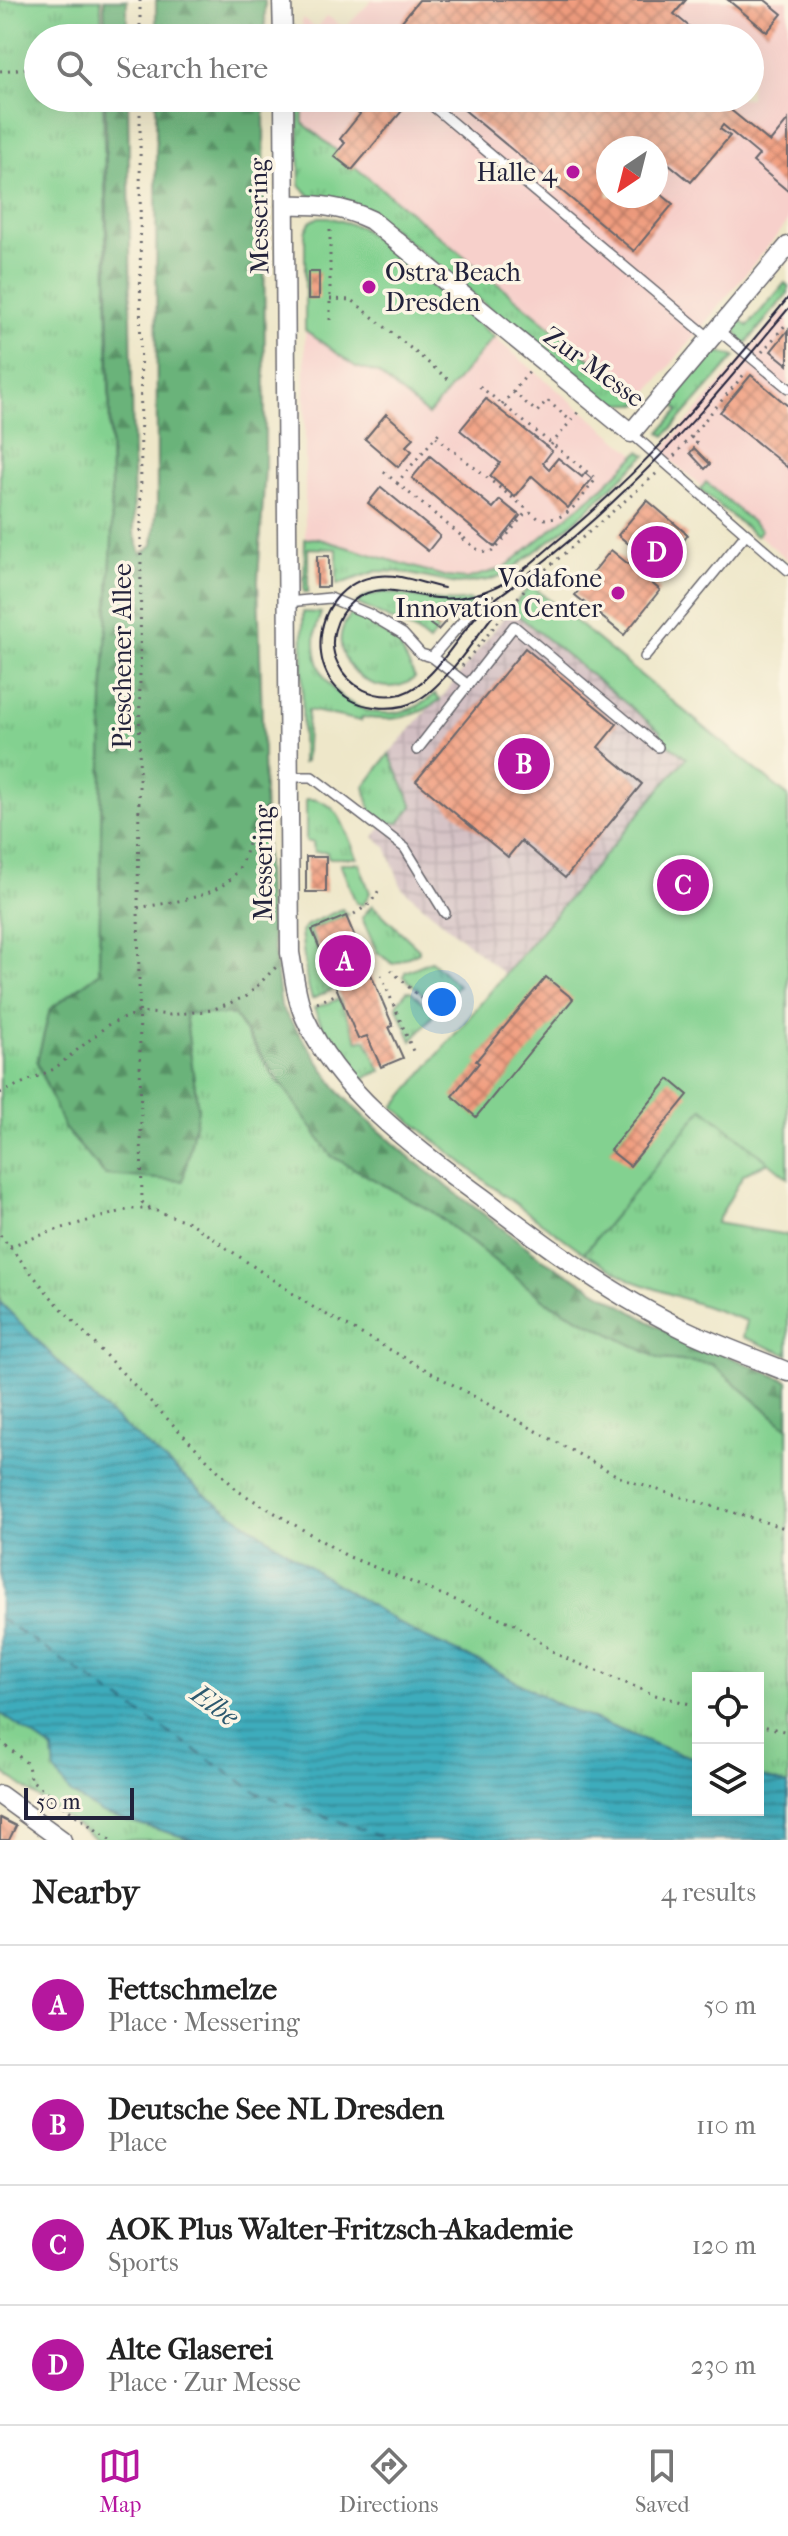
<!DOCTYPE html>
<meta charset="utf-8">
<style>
:root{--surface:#fff;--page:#f2f2f2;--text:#222;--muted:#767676;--line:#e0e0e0;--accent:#b5179e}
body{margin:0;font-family:"IM FELL French Canon",serif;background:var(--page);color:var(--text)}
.controls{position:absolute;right:24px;bottom:24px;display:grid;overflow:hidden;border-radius:0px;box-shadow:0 8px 32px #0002}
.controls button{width:72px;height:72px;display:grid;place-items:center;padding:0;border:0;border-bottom:2px solid var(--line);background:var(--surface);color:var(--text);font:40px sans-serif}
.compass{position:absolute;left:596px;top:136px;width:72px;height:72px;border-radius:50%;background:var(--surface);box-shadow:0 8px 32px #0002;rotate:215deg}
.scale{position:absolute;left:24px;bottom:20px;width:110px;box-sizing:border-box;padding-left:8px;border:4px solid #22223b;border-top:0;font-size:22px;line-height:28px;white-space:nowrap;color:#22223b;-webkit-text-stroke:6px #fcf5e5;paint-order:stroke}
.you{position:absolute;left:442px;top:1002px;width:28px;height:28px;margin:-20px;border:6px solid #fff;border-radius:50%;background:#1a73e8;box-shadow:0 0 0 12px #1a73e833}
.badge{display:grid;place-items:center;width:52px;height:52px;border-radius:50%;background:var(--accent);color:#fff;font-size:26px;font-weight:700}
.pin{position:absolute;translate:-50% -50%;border:4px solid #fff;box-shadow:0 2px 8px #0006}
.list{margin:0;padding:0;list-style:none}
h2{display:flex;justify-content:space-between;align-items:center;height:104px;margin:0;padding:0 32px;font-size:34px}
h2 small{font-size:26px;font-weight:400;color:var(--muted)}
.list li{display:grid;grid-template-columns:52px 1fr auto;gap:24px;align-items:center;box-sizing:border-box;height:120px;padding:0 32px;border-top:2px solid var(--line)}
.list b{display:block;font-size:30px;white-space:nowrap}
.list p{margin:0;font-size:26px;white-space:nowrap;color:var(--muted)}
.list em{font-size:26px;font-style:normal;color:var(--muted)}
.icon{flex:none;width:44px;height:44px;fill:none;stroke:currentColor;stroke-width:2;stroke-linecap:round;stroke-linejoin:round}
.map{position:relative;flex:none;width:788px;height:1840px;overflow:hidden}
.search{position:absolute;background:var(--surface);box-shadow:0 8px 32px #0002;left:24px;right:24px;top:24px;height:88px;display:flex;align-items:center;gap:20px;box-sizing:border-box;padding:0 28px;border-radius:44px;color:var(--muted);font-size:30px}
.sheet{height:584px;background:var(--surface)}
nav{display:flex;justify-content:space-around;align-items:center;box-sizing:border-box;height:112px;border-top:2px solid var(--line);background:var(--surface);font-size:22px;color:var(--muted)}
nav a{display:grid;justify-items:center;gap:4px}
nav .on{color:var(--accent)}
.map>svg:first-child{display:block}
</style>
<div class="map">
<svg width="788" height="1840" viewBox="0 0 788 1840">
<defs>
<pattern id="industrial-grid" width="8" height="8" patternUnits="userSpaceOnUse" patternTransform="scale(2)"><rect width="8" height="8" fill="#d2bec2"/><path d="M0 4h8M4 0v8" fill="none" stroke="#b4a3a8"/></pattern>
<pattern id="grass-tufts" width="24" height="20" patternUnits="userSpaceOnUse" patternTransform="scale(2)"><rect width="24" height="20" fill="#83d190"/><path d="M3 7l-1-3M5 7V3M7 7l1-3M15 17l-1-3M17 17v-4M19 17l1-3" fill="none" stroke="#71b37d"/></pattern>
<pattern id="forest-firs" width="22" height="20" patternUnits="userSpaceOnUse" patternTransform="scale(2)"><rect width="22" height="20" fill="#6ab37a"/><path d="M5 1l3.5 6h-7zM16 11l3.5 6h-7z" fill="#579165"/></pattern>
<pattern id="water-rules" width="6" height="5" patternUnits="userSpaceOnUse" patternTransform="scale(2)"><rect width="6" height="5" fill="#3eacbc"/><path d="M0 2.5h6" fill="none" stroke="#348c9a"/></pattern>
<pattern id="building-cross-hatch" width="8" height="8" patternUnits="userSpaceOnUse" patternTransform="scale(2)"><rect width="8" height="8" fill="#f19d7f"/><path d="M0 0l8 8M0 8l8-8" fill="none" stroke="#c38069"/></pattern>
</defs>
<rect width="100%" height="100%" fill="#fcf5e5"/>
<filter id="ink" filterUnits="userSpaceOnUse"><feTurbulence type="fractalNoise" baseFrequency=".0125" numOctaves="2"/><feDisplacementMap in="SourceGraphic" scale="16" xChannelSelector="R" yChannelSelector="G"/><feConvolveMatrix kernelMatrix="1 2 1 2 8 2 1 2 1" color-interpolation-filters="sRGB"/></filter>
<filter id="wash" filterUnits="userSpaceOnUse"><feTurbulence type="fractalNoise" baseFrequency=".006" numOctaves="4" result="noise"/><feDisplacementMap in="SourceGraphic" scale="32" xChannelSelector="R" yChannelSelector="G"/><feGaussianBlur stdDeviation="1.8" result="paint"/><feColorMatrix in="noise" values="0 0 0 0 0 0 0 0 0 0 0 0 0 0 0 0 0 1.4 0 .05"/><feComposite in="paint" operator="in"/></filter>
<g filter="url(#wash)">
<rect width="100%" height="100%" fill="#eee7c9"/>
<!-- built -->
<g fill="#f7d0cb" fill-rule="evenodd">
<path d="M 372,0 L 788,0 L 788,222 L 641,401 L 356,167 L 352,170 L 334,156 L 337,151 L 303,123 L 303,98 L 750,98 L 750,38 L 302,38 L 302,18 L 317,28 L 327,16 L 342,26 L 348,25 ZM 608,148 L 656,148 L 656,196 L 608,196 Z"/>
<polygon points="319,217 349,222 369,234 636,455 603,487 503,568 466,579 447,577 317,538 305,539 305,232 310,222"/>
<polygon points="788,306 788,560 661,452"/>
</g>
<!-- industrial -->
<polygon fill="url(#industrial-grid)" points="510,609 661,732 659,736 686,758 504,974 402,888 386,847 374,837 386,822 399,822 413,806 389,754 428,709 440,700"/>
<!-- grass -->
<g fill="url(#grass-tufts)" stroke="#527a66" stroke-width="2">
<polygon points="0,0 101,0 102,38 38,38 38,98 103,98 112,540 103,698 99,973 50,1009 37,1062 64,1128 198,1110 185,1013 234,1015 276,1080 393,1188 433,1212 547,1302 660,1359 712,1364 788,1428 788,1785 758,1776 758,1678 698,1678 698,1759 669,1750 559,1705 484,1664 415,1633 316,1571 208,1497 104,1409 0,1302"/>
<polygon points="298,98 303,98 303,123 338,152 335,156 352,170 355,167 641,401 639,404 619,404 596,395 372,212 350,201 310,196 300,185"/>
<polygon points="785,283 788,286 788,293 744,346 733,325 739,319 748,326"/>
<polygon points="713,350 735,357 665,436 660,432 679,410 670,402"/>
<polygon points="640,451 646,455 573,523 505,574 489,580 457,584 400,572 377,571 337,585 337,549 308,548 308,592 304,592 305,539 316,538 447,577 466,579 504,568 603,487"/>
<polygon points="706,482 761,530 756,536 700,490"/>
<path d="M 385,592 C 415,596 441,605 471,600 L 473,603 L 454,623 L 440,612 L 430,623 L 438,630 L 429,642 L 415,631 L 356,603 L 367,596 Z"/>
<path d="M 303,612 L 321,613 C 292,684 376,746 435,694 L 440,700 C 416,718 392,722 362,717 L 361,721 L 308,710 L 305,762 L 302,763 Z"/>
<path d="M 354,612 L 369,618 L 377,630 L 397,640 L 415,678 C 372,710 314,648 354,612 Z"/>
<polygon points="389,754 413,806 399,823 386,822 371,813 365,786"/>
<path d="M 306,799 C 340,798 345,831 357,858 L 328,858 L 327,852 L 314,852 L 313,842 L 306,842 Z"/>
<polygon points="340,863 359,863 370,893 363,905 356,903"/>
<polygon points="372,905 419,949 419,952 393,964 377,952 362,918"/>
<polygon points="342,909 348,915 310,930 334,989 312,999 307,982 301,932 307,925"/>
<polygon points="431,961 458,985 439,1009 404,977 405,972"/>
<polygon points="407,991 411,991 434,1014 412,1041 397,1007 398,1002"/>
<path d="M 339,999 L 358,1041 L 366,1039 L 381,1071 L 362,1079 C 342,1071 323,1028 314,1008 Z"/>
<polygon points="703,1108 769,1162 744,1174 716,1223 788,1235 788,1355 743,1337 747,1321 633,1281 584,1253"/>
<polygon points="0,1713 53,1750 55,1772 102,1813 194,1840 97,1840 0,1770"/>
</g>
<!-- forest -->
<g fill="url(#forest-firs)" stroke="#466a5a" stroke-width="2">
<polygon points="104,0 127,0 127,38 105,38"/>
<rect x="156" y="0" width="109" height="38"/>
<polygon points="105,98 128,98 134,533 141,554 153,545 157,504 156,98 264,98 265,467 258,581 267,895 281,1007 340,1093 364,1117 415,1162 544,1260 659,1327 788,1381 788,1428 712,1364 660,1359 547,1302 433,1212 331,1156 234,1015 185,1013 198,1110 183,1181 105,1175 64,1128 37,1062 50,1009 99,973 103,698 112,540"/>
</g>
<!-- pitch -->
<g fill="#83d190" stroke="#527a66" stroke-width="2">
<polygon points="319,217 328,217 360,227 494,337 428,415 377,373 356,367 305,330 305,232 310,222"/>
<polygon points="531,585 788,796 788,1178 703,1108 584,1253 490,1185 394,1107 686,758 658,736 661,732 510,609"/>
</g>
<!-- water -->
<polygon fill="url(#water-rules)" stroke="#30677c" stroke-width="2" points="0,1302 104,1409 208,1497 316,1571 415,1633 484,1664 559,1705 669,1750 698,1759 698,1810 758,1810 758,1776 788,1785 788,1840 194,1840 102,1813 70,1793 55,1772 53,1750 0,1713"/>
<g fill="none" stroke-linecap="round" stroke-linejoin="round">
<!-- ferry -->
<polyline stroke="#2d596f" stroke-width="2" stroke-dasharray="10 8" stroke-linecap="butt" points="0,1618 258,1793 392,1840"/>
</g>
<g id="blocks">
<!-- building -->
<g fill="url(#building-cross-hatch)">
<polygon points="419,0 686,0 674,14 703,38 666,38 659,32 654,38 388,38"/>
<polygon points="728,0 765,0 782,14 767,32"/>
<polygon points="352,98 386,98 402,111 352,170 334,156 345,143 340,139 360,114 347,104"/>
<polygon points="450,98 716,98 770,142 788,120 788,191 753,162 759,155 723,125 720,129 730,136 691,182 669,164 656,179 656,148 608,148 608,196 656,196 656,190 673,204 634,251"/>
<rect x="308" y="272" width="11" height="27"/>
<polygon points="788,330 788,365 771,351"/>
<polygon points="751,375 788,406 788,468 720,412"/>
<polygon points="486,399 552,451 543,463 549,469 558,458 582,477 585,473 592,479 568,508 532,476 515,497 490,476 500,463 460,430"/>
<polygon points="386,414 414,438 406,446 412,451 398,467 365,439"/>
<polygon points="694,448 710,464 705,469 690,453"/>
<polygon points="430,456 493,508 500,500 520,516 495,547 412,478"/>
<polygon points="381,487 440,536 428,551 368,503"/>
<polygon points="647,500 688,535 660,570 618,535"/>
<polygon points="611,550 660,590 624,635 575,595"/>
<rect x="317" y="556" width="12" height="31"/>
<polygon points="438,614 446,621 438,630 430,624"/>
<polygon points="525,648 617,724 598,747 642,784 565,878 521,841 508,857 416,781"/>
<rect x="306" y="857" width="20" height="35"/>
<polygon points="346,916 393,1026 389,1027 403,1058 381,1067 367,1036 358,1039 312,930"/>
<polygon points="546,977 573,999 476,1117 452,1096 479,1063 476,1061"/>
<polygon points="669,1079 688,1095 630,1166 610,1150"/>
<polygon points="0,1818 16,1826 9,1840 0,1840"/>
</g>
</g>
</g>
<g filter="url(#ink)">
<use href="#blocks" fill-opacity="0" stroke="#69676d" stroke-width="2"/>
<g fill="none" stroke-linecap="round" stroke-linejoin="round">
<defs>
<g id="service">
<polyline points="423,98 711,339"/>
<polyline points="718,330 788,388"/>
<polyline points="631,433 788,570"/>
<polyline points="287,602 330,598 369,614 403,634 421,654 432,657 468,685"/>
<polyline points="432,657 482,599"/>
<polyline points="645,657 746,534"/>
<polyline points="417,750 514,626 658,747"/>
<polyline points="289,777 312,777 405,848 445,913"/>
</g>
<g id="minor">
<polyline points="282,0 283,38"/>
<path d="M 284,98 L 290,953 C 294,974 296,999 305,1018 C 340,1095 417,1149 483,1198 C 549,1248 616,1298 692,1333 C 723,1347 756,1359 788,1372"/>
<path d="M 285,205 C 317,204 342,206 371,220 L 631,433 L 788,246"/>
<polyline points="0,1795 62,1840"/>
</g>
</defs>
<!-- service casing -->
<use href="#service" stroke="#69676d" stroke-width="12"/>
<!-- minor casing -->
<use href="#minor" stroke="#69676d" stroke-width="21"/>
<!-- path -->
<g stroke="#69676d" stroke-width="3" stroke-dasharray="2 6" stroke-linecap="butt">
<polyline points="140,0 140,38"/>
<polyline points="0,71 38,67"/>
<polyline points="140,98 141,555 138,908 142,1202 151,1209"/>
<polyline points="330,299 352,300 448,379"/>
<polyline points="330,320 330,224"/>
<polyline points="762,352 788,322"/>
<polyline points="513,392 537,412 547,400 571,421"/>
<polyline points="502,405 530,371"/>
<path d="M 436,437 L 538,518 C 568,524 579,500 596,479 L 478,385"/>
<polyline points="691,437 697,442 693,450"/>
<polyline points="551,445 579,411"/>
<polyline points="674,456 747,371"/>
<polyline points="384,472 397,483 442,429"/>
<polyline points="397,483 464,538 460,544"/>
<path d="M 464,538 C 474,547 482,557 495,550 L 527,511"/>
<polyline points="492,595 508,607"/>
<polyline points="462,666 529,584 657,473"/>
<path d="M 138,908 C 172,901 231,899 243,859 C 250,840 252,823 262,805 L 274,806"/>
<polyline points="354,914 370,904 381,887"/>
<polyline points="391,970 441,1017"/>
<polyline points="381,975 413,1051"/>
<polyline points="317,1003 339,993"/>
<polyline points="0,1093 54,1069 109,1024 139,1012 170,1015 212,1010 247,996 276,967"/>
<polyline points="0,1235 50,1296 108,1358 238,1491 347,1556 515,1624 558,1655 655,1695 698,1706"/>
<polyline points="10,1246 59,1229 130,1209 151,1209 189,1222 311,1306 625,1480 788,1529"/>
<polyline points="758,1725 788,1732"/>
<polyline points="0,1741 28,1764 30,1779 49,1794 42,1804"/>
<polyline points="44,1801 47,1803 52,1798 110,1840"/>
</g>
<!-- service -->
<use href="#service" stroke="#fff" stroke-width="9"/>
<!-- minor -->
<use href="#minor" stroke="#fff" stroke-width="18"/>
<!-- tram -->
<g stroke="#22223b" stroke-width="2">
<path d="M 788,298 C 718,383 648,466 563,536 C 542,553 522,574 498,586 C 479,595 458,600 437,598 C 407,596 379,580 353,601 C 335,616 327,643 338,664 C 349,687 375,700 401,694 C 433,685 459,632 483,609 C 497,596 514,586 528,574 C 559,550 590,524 619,496 C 681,439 734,374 788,309"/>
<path d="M 444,588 C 423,584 400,573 378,576 C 304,585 300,698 374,707 C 389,709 403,708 416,701 C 446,686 478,633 501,605"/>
</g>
</g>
</g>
<!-- markers -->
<g fill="#b5179e" stroke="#fcf5e5" stroke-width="3">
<circle cx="573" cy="172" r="8"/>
<circle cx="369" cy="287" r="8"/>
<circle cx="618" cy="593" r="8"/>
</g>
<g text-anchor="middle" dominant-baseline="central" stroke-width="7" stroke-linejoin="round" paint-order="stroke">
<!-- poi labels -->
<g font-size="26" fill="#22223b" stroke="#fcf5e5" text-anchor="end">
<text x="557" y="172">Halle 4</text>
<text x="385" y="272" text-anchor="start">Ostra Beach<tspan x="385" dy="30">Dresden</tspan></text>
<text x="602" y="578">Vodafone<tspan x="602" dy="30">Innovation Center</tspan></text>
</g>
<!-- street labels -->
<g font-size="26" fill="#22223b" stroke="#fcf5e5">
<text transform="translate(259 216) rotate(-91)">Messering</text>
<text transform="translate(594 367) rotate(36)">Zur Messe</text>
<text transform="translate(122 656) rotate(-90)">Pieschener Allee</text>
<text transform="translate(263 863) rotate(-90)">Messering</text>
</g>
<!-- water labels -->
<g font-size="28" font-style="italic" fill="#2d596f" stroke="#fcf5e5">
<text transform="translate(215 1705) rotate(36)">Elbe</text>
</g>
</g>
</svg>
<div class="controls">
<button><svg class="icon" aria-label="locate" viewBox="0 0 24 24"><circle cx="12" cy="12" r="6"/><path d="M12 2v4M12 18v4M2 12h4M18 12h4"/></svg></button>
<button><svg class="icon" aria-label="layers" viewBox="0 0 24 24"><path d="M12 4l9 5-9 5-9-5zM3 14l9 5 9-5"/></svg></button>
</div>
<svg class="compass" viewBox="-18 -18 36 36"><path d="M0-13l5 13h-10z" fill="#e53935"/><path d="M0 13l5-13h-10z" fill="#767676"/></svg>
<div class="scale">50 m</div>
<div class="you"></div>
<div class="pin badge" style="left:345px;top:961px">A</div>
<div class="pin badge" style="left:524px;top:764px">B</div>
<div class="pin badge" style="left:683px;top:885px">C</div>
<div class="pin badge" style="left:657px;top:552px">D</div>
<div class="search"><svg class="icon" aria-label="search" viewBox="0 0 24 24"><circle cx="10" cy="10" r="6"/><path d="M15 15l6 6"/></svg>Search here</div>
</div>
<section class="sheet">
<h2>Nearby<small>4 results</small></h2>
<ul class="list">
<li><span class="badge">A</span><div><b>Fettschmelze</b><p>Place · Messering</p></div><em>50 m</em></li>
<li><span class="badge">B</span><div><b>Deutsche See NL Dresden</b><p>Place</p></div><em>110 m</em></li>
<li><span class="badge">C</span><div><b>AOK Plus Walter-Fritzsch-Akademie</b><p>Sports</p></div><em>120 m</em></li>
<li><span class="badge">D</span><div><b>Alte Glaserei</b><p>Place · Zur Messe</p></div><em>230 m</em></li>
</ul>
</section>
<nav>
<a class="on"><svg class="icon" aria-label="map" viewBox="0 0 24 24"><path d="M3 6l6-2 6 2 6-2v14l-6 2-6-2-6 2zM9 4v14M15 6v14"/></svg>Map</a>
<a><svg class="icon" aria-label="directions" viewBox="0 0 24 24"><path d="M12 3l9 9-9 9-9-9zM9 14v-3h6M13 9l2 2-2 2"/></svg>Directions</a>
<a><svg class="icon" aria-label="saved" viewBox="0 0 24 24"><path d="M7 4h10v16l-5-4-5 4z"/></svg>Saved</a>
</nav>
